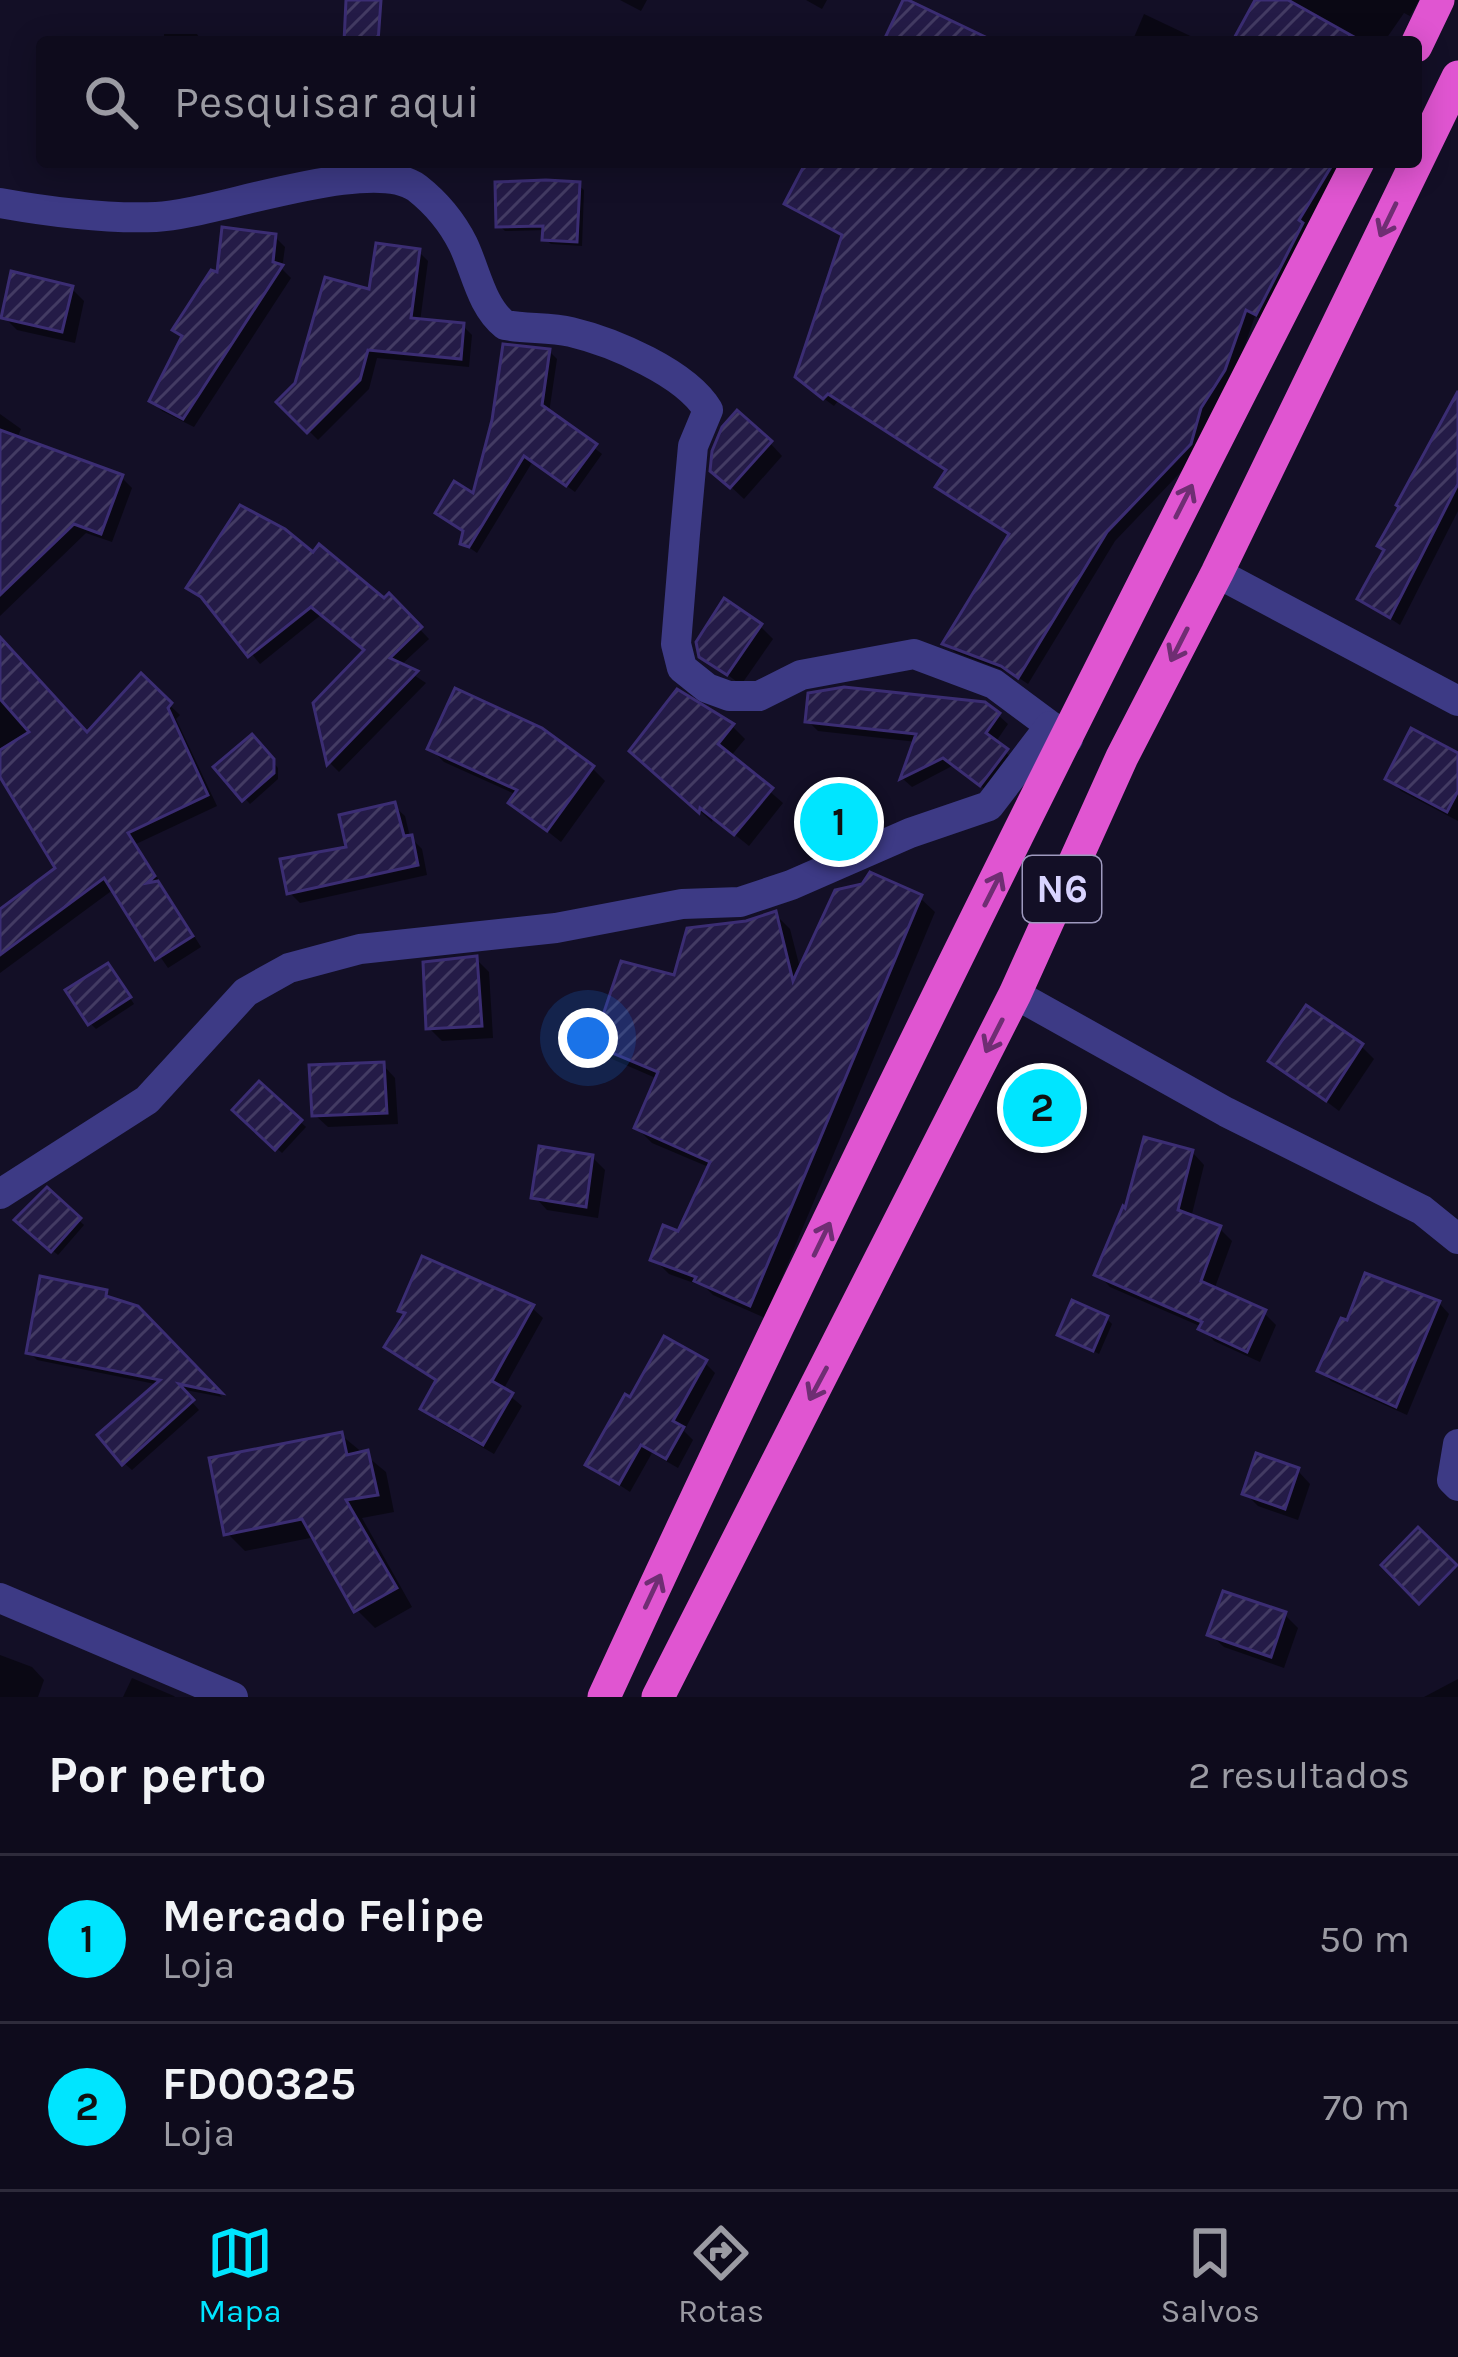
<!DOCTYPE html>
<html lang="pt">
<style>
:root{--surface:#0e0b1c;--page:#171425;--text:#f1f3f6;--muted:#9b9ba3;--line:#2e2b3b;--accent:#00e5ff}
body{margin:0;font-family:Karla,sans-serif;background:var(--page);color:var(--text)}
.you{position:absolute;left:588px;top:1038px;width:42px;height:42px;margin:-30px;border:9px solid #fff;border-radius:50%;background:#1a73e8;box-shadow:0 0 0 18px #1a73e833}
.badge{display:grid;place-items:center;width:78px;height:78px;border-radius:50%;background:var(--accent);color:#111;font-size:39px;font-weight:700}
.pin{position:absolute;translate:-50% -50%;border:6px solid #fff;box-shadow:0 3px 12px #0006}
.list{margin:0;padding:0;list-style:none}
h2{display:flex;justify-content:space-between;align-items:center;height:156px;margin:0;padding:0 48px;font-size:51px}
h2 small{font-size:39px;font-weight:400;color:var(--muted)}
.list li{display:grid;grid-template-columns:78px 1fr auto;gap:36px;align-items:center;box-sizing:border-box;height:168px;padding:0 48px;border-top:3px solid var(--line)}
.list b{display:block;font-size:45px;white-space:nowrap}
.list p{margin:0;font-size:39px;white-space:nowrap;color:var(--muted)}
.list em{font-size:39px;font-style:normal;color:var(--muted)}
.icon{flex:none;width:66px;height:66px;fill:none;stroke:currentColor;stroke-width:2;stroke-linecap:round;stroke-linejoin:round}
.map{position:relative;flex:none;width:1458px;height:1697px;overflow:hidden}
.search{position:absolute;background:var(--surface);box-shadow:0 6px 30px #0003;left:36px;right:36px;top:36px;height:132px;display:flex;align-items:center;gap:30px;box-sizing:border-box;padding:0 42px;border-radius:12px;color:var(--muted);font-size:45px}
.sheet{height:492px;background:var(--surface)}
nav{display:flex;justify-content:space-around;align-items:center;box-sizing:border-box;height:168px;border-top:3px solid var(--line);background:var(--surface);font-size:33px;color:var(--muted)}
nav a{display:grid;justify-items:center;gap:6px}
nav .on{color:var(--accent)}
.map>svg:first-child{display:block}
</style>
<div class="map">
<svg width="1458" height="1697" viewBox="0 0 1458 1697">
<defs>
<pattern id="building-hatch" width="6" height="6" patternUnits="userSpaceOnUse" patternTransform="scale(3)"><rect width="6" height="6" fill="#241b47"/><path d="M-1 1l2-2M0 6l6-6M5 7l2-2" fill="none" stroke="#433b63"/></pattern>
</defs>
<rect width="100%" height="100%" fill="#130f26"/>
<!-- shadow -->
<g fill="#0007">
<polygon points="620,0 647,0 641,11"/>
<polygon points="806,0 827,0 822,9"/>
<polygon points="1258,0 1419,0 1410,16 1404,13 1384,42 1235,42"/>
<polygon points="1144,14 1203,42 1132,42"/>
<polygon points="164,34 197,34 202,42 164,42"/>
<polygon points="809,162 1347,162 1265,321 1255,316 1233,379 1209,418 1199,453 1115,541 1028,684 1013,674 955,652 946,643 1012,536 939,486 948,472 838,401 834,406 807,386 845,238 796,212 788,203"/>
<polygon points="578,185 584,190 582,246 551,244 545,239 546,230 505,231 499,225"/>
<polygon points="275,237 285,247 282,269 291,278 194,427 162,411 152,401 219,275"/>
<polygon points="419,252 428,261 420,322 463,326 472,335 469,367 377,358 369,389 318,440 280,402 372,293"/>
<polygon points="71,288 84,301 75,343 17,330 4,317"/>
<polygon points="549,351 557,359 549,413 602,454 575,492 533,461 477,553 463,543 475,498"/>
<polygon points="0,414 21,429 16,440 121,477 132,488 112,542 86,533 0,616"/>
<polygon points="1458,441 1458,511 1400,625 1361,599"/>
<polygon points="770,443 782,456 744,499 727,483"/>
<polygon points="313,556 385,602 389,597 429,639 400,666 426,683 339,772 330,763 316,704 367,651 322,614 260,664 210,603 190,587"/>
<polygon points="760,626 773,639 741,685 702,655"/>
<polygon points="0,640 87,735 141,678 180,715 176,719 217,806 136,844 201,947 168,968 114,889 0,973 0,912 59,869 0,771"/>
<polygon points="998,715 1008,724 995,743 1015,761 990,793 954,765 912,787 903,779 917,742 818,731 808,721"/>
<polygon points="732,726 745,739 730,757 783,803 749,846 713,817 712,822 646,763"/>
<polygon points="252,738 278,768 278,779 250,804 217,768"/>
<polygon points="431,749 592,768 605,781 561,842 512,803 517,795 444,762"/>
<polygon points="1458,756 1458,821 1401,791 1388,778"/>
<polygon points="394,806 405,816 410,837 422,849 427,875 300,903 290,893 350,849"/>
<polygon points="920,898 935,912 765,1318 713,1295 705,1287 669,1274 654,1259 680,1235 711,1168 652,1143 637,1128 658,1079 612,1059 597,1044 746,924 775,914 790,929 801,972"/>
<polygon points="476,959 489,972 493,1038 442,1041 429,1028"/>
<polygon points="113,972 134,1004 96,1029 90,1023"/>
<polygon points="1361,1046 1374,1059 1339,1111 1272,1060"/>
<polygon points="383,1065 395,1078 398,1124 328,1127 315,1115"/>
<polygon points="259,1085 306,1127 282,1153 236,1110"/>
<polygon points="1192,1152 1204,1165 1191,1218 1219,1228 1232,1241 1214,1290 1264,1313 1276,1325 1260,1362 1214,1341 1202,1327 1110,1287 1098,1274"/>
<polygon points="592,1157 605,1170 598,1218 547,1210 535,1197"/>
<polygon points="47,1191 84,1225 58,1255 18,1220"/>
<polygon points="424,1260 532,1308 543,1318 503,1390 522,1406 494,1454 434,1419 424,1408 438,1382 387,1347 407,1315"/>
<polygon points="106,1293 113,1300 136,1309 222,1397 180,1389 199,1410 132,1470 124,1463 160,1385 37,1360 29,1352"/>
<polygon points="1439,1303 1449,1314 1407,1415 1331,1381 1320,1370"/>
<polygon points="1106,1318 1112,1324 1099,1354 1061,1334"/>
<polygon points="705,1363 715,1373 684,1431 693,1440 678,1468 652,1453 630,1492 588,1464 632,1401"/>
<polygon points="341,1435 386,1472 394,1512 362,1518 412,1607 375,1628 357,1610 315,1537 245,1551 227,1533"/>
<polygon points="1298,1471 1310,1484 1298,1520 1258,1506 1245,1493"/>
<polygon points="1285,1615 1298,1628 1284,1668 1224,1647 1211,1635"/>
<polygon points="0,1655 32,1667 44,1680 38,1697 0,1697"/>
<polygon points="132,1678 174,1696 175,1697 123,1697"/>
<polygon points="1458,1679 1458,1697 1424,1697"/>
</g>
<!-- building -->
<g fill="url(#building-hatch)" stroke="#3b2d73" stroke-width="3">
<polygon points="346,0 381,0 378,42 344,42"/>
<polygon points="903,0 908,0 996,42 883,42"/>
<polygon points="1255,0 1288,0 1363,42 1232,42"/>
<polygon points="806,162 1334,162 1299,220 1303,223 1256,315 1246,310 1225,370 1201,408 1191,444 1107,532 1018,678 1001,666 942,644 1009,534 935,487 946,470 828,394 823,399 795,377 842,235 784,204"/>
<polygon points="546,180 580,182 577,242 542,240 543,226 496,227 495,182"/>
<polygon points="222,227 276,234 273,262 283,265 183,419 149,401 182,336 172,330 211,270 217,272"/>
<polygon points="376,243 420,249 411,318 464,323 461,359 368,350 360,380 307,433 276,402 295,383 325,277 369,289"/>
<polygon points="11,271 73,286 62,332 1,318"/>
<polygon points="503,344 550,349 542,405 597,444 566,486 524,456 469,547 460,544 463,531 435,513 454,481 473,493 492,420"/>
<polygon points="1458,391 1458,484 1390,618 1357,599 1384,550 1377,546 1399,507 1396,505"/>
<polygon points="737,410 772,441 730,488 710,471 712,451 722,427"/>
<polygon points="0,430 123,475 101,534 74,524 0,595"/>
<polygon points="240,505 285,529 313,552 319,544 384,598 389,593 422,627 390,658 418,671 327,765 313,703 364,650 311,607 248,657 201,597 186,588"/>
<polygon points="724,598 762,624 727,675 699,657 696,642"/>
<polygon points="0,637 87,732 141,673 172,703 168,708 208,795 128,833 155,876 147,883 158,881 193,936 155,960 104,878 0,955 0,909 55,868 0,777 0,750 29,732 0,699"/>
<polygon points="844,687 985,702 1000,713 986,733 1008,749 980,786 943,758 900,779 916,734 805,722 808,693"/>
<polygon points="455,688 542,728 594,766 547,831 508,803 517,790 427,749"/>
<polygon points="677,689 734,724 718,744 773,788 734,835 700,808 699,813 629,751"/>
<polygon points="1411,728 1458,753 1458,791 1447,812 1385,779"/>
<polygon points="252,734 274,759 274,773 242,801 213,767"/>
<polygon points="395,802 404,836 412,835 418,865 287,894 280,859 346,847 339,815"/>
<polygon points="870,872 922,895 750,1306 694,1281 696,1277 650,1260 663,1225 678,1231 710,1162 634,1128 658,1072 593,1045 621,961 674,975 687,928 746,921 776,911 793,981 835,890 862,884"/>
<polygon points="477,956 482,1026 426,1029 423,962"/>
<polygon points="108,963 131,997 88,1025 65,990"/>
<polygon points="1306,1005 1363,1044 1326,1101 1268,1061"/>
<polygon points="384,1062 387,1113 312,1116 309,1065"/>
<polygon points="259,1081 302,1120 275,1150 232,1110"/>
<polygon points="1144,1137 1193,1150 1178,1210 1221,1226 1201,1281 1266,1310 1247,1352 1198,1329 1202,1322 1094,1275 1123,1206 1125,1208"/>
<polygon points="539,1146 593,1155 586,1207 531,1198"/>
<polygon points="47,1187 81,1218 51,1252 14,1220"/>
<polygon points="422,1256 534,1305 492,1381 513,1393 483,1445 420,1409 436,1380 384,1347 405,1313 398,1311"/>
<polygon points="1365,1273 1440,1301 1396,1407 1317,1371 1341,1318 1347,1320"/>
<polygon points="40,1276 107,1290 106,1296 138,1306 222,1393 179,1384 194,1400 122,1465 97,1435 160,1380 26,1353"/>
<polygon points="1072,1300 1108,1316 1093,1351 1057,1335"/>
<polygon points="664,1336 707,1360 673,1421 684,1427 666,1459 641,1445 619,1484 585,1465 625,1394 630,1397"/>
<polygon points="342,1432 347,1455 368,1450 378,1495 346,1500 397,1588 354,1612 302,1519 224,1535 209,1458"/>
<polygon points="1256,1453 1299,1468 1285,1509 1242,1494"/>
<polygon points="1418,1527 1457,1565 1419,1604 1381,1565"/>
<polygon points="1223,1591 1286,1612 1271,1657 1207,1635"/>
</g>
<g fill="none" stroke-linecap="round" stroke-linejoin="round">
<!-- minor -->
<g stroke="#3d3a85" stroke-width="30">
<path d="M 0,203 C 50,212 105,219 156,217 C 213,215 371,154 417,188 C 436,203 452,222 463,244 C 476,271 481,306 505,325 C 527,329 550,327 571,332 C 613,342 686,373 708,410 L 693,446 L 685,534 L 676,644 L 682,668 L 707,688 L 729,696 L 759,696 L 801,675 L 914,654 L 994,684 L 1068,739"/>
<polyline points="1217,573 1458,701"/>
<polyline points="1015,994 1226,1112 1422,1210 1458,1239"/>
<polyline points="0,1194 147,1100 246,992 289,968 360,949 556,928 682,904 740,902 791,885 910,833 989,806 1050,726"/>
<polyline points="1458,1444 1452,1480 1458,1486"/>
<polyline points="0,1598 233,1697"/>
</g>
<!-- trunk -->
<g stroke="#e055d1" stroke-width="33">
<polyline points="1416,46 1438,0"/>
<path d="M 604,1697 C 842,1179 1098,669 1358,162"/>
<polyline points="658,1697 1015,994 1122,757 1217,573 1458,77"/>
</g>
</g>
<!-- one-way arrows -->
<defs><path id="oneway-shaft" d="M-6 0H5M1.5-3L5.5 0L1.5 3" fill="none" stroke-width="1.6" stroke-linecap="round" stroke-linejoin="round" transform="scale(3)"/></defs>
<g stroke="#6f2e73">
<use href="#oneway-shaft" transform="translate(1388 220) rotate(116)"/>
<use href="#oneway-shaft" transform="translate(1184 501) rotate(-63)"/>
<use href="#oneway-shaft" transform="translate(1179 645) rotate(117)"/>
<use href="#oneway-shaft" transform="translate(993 889) rotate(-63)"/>
<use href="#oneway-shaft" transform="translate(994 1036) rotate(117)"/>
<use href="#oneway-shaft" transform="translate(822 1239) rotate(-64)"/>
<use href="#oneway-shaft" transform="translate(818 1384) rotate(118)"/>
<use href="#oneway-shaft" transform="translate(653 1591) rotate(-65)"/>
</g>
<g text-anchor="middle" dominant-baseline="central" stroke-width="10" stroke-linejoin="round" paint-order="stroke">
<!-- shield labels -->
<rect fill="#130f26" stroke="#9e99be" stroke-width="3" x="1023" y="856" width="78" height="66" rx="9"/>
<g font-size="39" font-weight="bold" fill="#d9d4ff">
<text x="1062" y="889">N6</text>
</g>
</g>
</svg>
<div class="you"></div>
<div class="pin badge" style="left:839px;top:822px">1</div>
<div class="pin badge" style="left:1042px;top:1108px">2</div>
<div class="search"><svg class="icon" aria-label="search" viewBox="0 0 24 24"><circle cx="10" cy="10" r="6"/><path d="M15 15l6 6"/></svg>Pesquisar aqui</div>
</div>
<section class="sheet">
<h2>Por perto<small>2 resultados</small></h2>
<ul class="list">
<li><span class="badge">1</span><div><b>Mercado Felipe</b><p>Loja</p></div><em>50 m</em></li>
<li><span class="badge">2</span><div><b>FD00325</b><p>Loja</p></div><em>70 m</em></li>
</ul>
</section>
<nav>
<a class="on"><svg class="icon" aria-label="map" viewBox="0 0 24 24"><path d="M3 6l6-2 6 2 6-2v14l-6 2-6-2-6 2zM9 4v14M15 6v14"/></svg>Mapa</a>
<a><svg class="icon" aria-label="directions" viewBox="0 0 24 24"><path d="M12 3l9 9-9 9-9-9zM9 14v-3h6M13 9l2 2-2 2"/></svg>Rotas</a>
<a><svg class="icon" aria-label="saved" viewBox="0 0 24 24"><path d="M7 4h10v16l-5-4-5 4z"/></svg>Salvos</a>
</nav>
